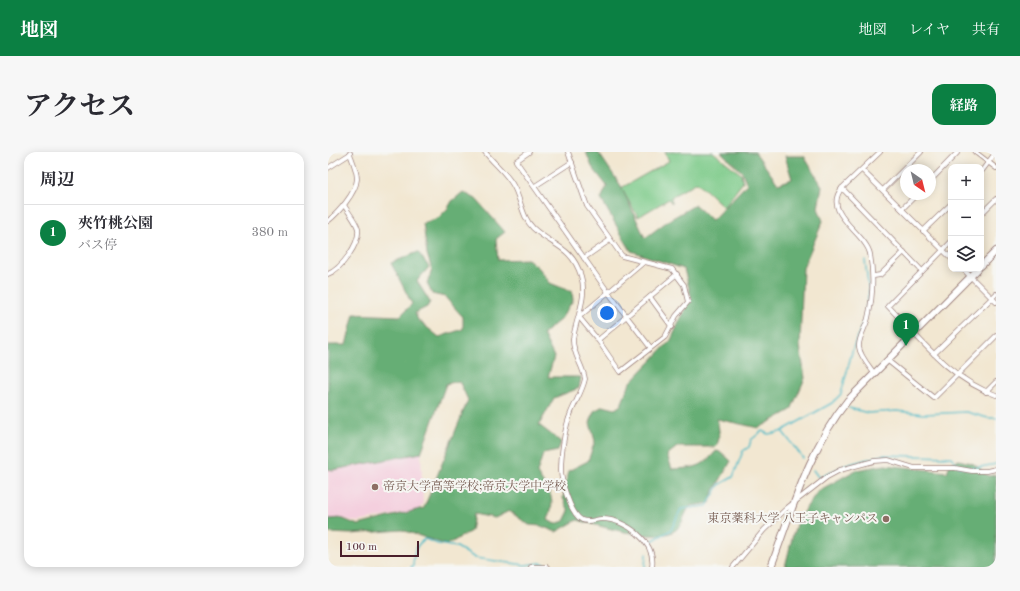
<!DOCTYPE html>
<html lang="ja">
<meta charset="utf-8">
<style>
:root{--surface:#fff;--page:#f7f7f7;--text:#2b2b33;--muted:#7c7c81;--line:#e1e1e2;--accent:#0b8043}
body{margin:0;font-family:"Old Standard TT","Noto Serif JP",serif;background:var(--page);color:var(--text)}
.controls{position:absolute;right:12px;top:12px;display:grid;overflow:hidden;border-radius:8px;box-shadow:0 2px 10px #0003}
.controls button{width:36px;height:36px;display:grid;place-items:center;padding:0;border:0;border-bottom:1px solid var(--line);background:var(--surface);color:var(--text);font:20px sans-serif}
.compass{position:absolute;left:572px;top:12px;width:36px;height:36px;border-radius:50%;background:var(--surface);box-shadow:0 2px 10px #0003;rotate:145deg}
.scale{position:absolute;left:12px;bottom:10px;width:79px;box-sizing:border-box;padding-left:4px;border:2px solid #4a1f2b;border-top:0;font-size:11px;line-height:14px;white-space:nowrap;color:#4a1f2b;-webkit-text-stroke:3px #f6f6f2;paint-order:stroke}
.you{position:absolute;left:279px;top:161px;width:14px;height:14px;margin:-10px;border:3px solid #fff;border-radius:50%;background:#1a73e8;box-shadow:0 0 0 6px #1a73e833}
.badge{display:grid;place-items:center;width:26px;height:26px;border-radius:50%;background:var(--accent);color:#fff;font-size:13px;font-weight:700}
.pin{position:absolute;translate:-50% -33px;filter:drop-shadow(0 1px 2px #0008)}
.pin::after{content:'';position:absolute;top:21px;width:14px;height:12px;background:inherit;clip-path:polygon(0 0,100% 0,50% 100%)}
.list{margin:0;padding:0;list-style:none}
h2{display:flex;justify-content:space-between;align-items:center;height:52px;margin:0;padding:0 16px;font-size:17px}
h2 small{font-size:13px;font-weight:400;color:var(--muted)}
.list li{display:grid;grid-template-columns:26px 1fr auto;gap:12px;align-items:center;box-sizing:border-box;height:56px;padding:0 16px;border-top:1px solid var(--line)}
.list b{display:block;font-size:15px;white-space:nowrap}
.list p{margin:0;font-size:13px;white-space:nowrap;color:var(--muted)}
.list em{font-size:13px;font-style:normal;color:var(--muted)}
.icon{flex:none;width:22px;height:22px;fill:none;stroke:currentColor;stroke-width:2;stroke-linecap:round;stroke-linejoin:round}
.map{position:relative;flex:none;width:668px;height:415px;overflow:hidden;border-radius:12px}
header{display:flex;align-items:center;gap:24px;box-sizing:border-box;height:56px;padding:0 20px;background:var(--accent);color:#fff}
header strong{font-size:19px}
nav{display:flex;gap:22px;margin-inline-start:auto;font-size:14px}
.intro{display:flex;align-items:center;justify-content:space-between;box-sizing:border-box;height:96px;padding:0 24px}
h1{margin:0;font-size:28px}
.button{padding:10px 18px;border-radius:12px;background:var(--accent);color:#fff;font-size:14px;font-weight:700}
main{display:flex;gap:24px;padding:0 24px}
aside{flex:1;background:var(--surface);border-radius:12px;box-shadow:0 2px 10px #0003}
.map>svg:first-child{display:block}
</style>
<header>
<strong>地図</strong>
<nav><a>地図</a><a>レイヤ</a><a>共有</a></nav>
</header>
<div class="intro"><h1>アクセス</h1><a class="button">経路</a></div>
<main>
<aside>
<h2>周辺<small></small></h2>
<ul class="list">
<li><span class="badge">1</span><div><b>夾竹桃公園</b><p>バス停</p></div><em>380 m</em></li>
</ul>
</aside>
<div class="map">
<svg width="668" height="415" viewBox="0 0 668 415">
<rect width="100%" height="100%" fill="#f6f6f2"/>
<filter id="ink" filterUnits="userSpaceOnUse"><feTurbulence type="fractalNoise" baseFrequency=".025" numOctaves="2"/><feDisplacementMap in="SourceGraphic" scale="8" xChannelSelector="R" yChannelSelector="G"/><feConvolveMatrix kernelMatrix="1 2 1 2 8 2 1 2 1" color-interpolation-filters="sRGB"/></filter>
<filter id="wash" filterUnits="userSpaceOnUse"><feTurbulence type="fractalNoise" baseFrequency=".012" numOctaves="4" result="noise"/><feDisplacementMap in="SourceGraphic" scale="16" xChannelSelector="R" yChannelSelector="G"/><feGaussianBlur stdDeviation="0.9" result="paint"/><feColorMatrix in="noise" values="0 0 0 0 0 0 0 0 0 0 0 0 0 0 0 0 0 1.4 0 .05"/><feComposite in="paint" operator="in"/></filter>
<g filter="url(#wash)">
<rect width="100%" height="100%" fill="#f2e7d1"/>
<!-- built -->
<polygon fill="#f4cfde" points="93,301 95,353 89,358 30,370 13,366 0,368 0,317 5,318"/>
<!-- green -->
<polygon fill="#7dca89" stroke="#64745a" points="337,0 385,0 413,22 415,30 396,55 369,30 343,45 344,52 341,47 310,65 293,36 341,9"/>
<!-- forest -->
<g fill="#66ae75" stroke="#586650">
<path d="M 258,0 L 270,0 L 293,34 L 317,86 L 341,68 L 367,53 L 384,68 L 419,32 L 414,20 L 393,0 L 427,0 L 450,32 L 464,27 L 457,4 L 476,4 L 494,34 L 490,56 L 495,69 L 475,116 L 472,194 L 477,226 L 463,258 L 431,276 L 389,267 C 391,277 393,285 388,295 L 349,295 L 339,303 L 344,317 C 366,316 374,316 388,299 L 393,300 L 403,309 L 384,342 L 382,351 L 362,354 C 357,361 355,370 351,375 C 335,395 270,373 249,368 L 228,380 L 213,374 L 201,373 L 181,359 L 167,366 L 146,362 L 143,379 L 119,393 L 74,378 L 23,382 L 0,381 L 0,367 L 13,366 L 30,373 L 96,356 L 140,248 L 131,229 L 118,232 L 93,301 L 5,318 L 0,317 L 0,193 L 18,193 L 26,162 L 72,164 L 84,152 L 63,111 L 90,100 L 101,115 L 89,129 L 102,150 L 99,155 L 87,161 L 90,168 L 111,185 L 135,177 L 135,165 L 117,145 L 104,142 L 99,131 L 104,118 L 99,102 L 95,71 L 110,66 L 120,56 L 124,49 L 135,40 L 148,47 L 177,80 L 168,87 L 170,108 L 200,107 L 211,116 L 222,131 L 244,140 L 245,148 L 233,167 L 215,182 L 226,205 L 220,225 L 253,225 L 251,236 L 226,246 L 211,273 L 233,290 L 230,299 L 215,302 L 209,321 C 221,342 229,343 220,368 L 227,372 L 236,369 L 241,359 L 235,346 L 240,319 L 260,309 L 267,289 L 262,271 L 266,259 L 275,254 L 287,257 L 293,253 L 302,231 L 343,188 L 363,144 L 356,117 L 303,99 L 273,47 L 279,34 L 264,15 Z"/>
<polygon points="631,308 646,312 660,324 668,323 668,415 457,415 465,382 473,363 490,339 528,318 557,313 619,320 622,312"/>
</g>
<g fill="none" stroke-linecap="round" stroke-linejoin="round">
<!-- stream -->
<g stroke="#4ebbc8" stroke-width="1.5">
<polyline points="521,256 540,261 569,259 596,262 638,260 660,266 668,266"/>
<polyline points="454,279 475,306"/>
<polyline points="485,318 491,326 518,313 555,303 623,305 632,315 647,316 668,312"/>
<polyline points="322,390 343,378 353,357 379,354 391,333 405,325 415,299 421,295 423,288 434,279 440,282 452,280 504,251 513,242 525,196 536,167 541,140 537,108"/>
<path d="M 83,415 L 85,414 C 86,402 86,394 97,387 L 110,392 L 129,395 L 147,406 L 197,413 L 213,411 L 227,415"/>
<polyline points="317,415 318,402"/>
</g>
</g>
</g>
<g filter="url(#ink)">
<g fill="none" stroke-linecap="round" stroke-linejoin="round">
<defs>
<g id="street">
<path d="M 157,0 C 166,12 179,21 186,35 C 193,48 194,65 205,76 C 224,94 244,94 253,124 C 260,146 248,165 245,187 C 244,201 255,213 257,227 C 254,241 245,253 241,266 C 236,280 233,304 233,318 C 233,329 243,363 254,368 C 261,371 267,367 274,367 C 298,367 328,390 324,415"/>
<polyline points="201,0 188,9 280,140 322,195"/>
<polyline points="240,0 259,54 294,104 344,117 356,133 360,150 348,164 337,185 292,220 270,188 251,165 316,110"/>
<polyline points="647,0 668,16"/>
<polyline points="0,16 22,2 22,1"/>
<polyline points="534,18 623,106"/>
<polyline points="653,20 668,0"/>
<polyline points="602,29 630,0"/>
<polyline points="207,34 244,10"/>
<polyline points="514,36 594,119"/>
<polyline points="555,38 593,0"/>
<polyline points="574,57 589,42"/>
<polyline points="653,62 668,47"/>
<path d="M 0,69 C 10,61 28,41 29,27 C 29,19 25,10 22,2"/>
<polyline points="595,79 623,52"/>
<path d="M 623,90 L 560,154 C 592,187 623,228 668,243"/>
<polyline points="256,106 282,88"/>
<polyline points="635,117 668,150"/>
<path d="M 0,122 C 13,117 32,92 30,77 C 28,69 20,60 16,53"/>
<polyline points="546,124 552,123 576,100"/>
<polyline points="322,145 344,175"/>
<polyline points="270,188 349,122"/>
<polyline points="606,202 668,142"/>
<polyline points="559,208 606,246 668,184"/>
<path d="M 546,221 C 541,214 532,204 531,195 C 530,186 538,175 540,166 C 545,145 546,124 542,102 C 538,81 493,61 514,36 L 552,0"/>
<polyline points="658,240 668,230"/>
<polyline points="203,415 219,415"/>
<polyline points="405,415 436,378 459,356 499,325 512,318 546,309 560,308 586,316 627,316 644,319 659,319 668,317"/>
</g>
<g id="secondary">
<polyline points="653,114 668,99"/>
<path d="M 443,415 C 464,358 481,296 520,248 L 650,117"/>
</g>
</defs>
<!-- street casing -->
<use href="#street" stroke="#9e837e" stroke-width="5.5"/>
<!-- secondary casing -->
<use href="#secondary" stroke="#9e837e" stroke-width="8"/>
<!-- street -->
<use href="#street" stroke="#fff" stroke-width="4"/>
<!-- secondary -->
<use href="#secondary" stroke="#fff" stroke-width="6"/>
</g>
</g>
<!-- markers -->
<g fill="#8d6e63" stroke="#f6f6f2" stroke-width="1.5">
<circle cx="47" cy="335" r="4"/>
<circle cx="558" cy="367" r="4"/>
</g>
<g text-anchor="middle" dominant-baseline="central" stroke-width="4" stroke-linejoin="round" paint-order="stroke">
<!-- education labels -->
<g font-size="12" fill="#785e54" stroke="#f6f6f2" text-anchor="start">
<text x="55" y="335">帝京大学高等学校;帝京大学中学校</text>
<text x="550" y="367" text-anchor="end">東京薬科大学 八王子キャンパス</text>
</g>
</g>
</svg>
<div class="controls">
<button>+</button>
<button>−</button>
<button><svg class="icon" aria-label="layers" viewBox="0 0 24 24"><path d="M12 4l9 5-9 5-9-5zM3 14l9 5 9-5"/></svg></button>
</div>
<svg class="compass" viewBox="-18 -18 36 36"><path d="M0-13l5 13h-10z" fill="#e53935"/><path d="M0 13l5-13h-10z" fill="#7c7c81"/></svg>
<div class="scale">100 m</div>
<div class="you"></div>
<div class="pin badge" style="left:578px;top:194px">1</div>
</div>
</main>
